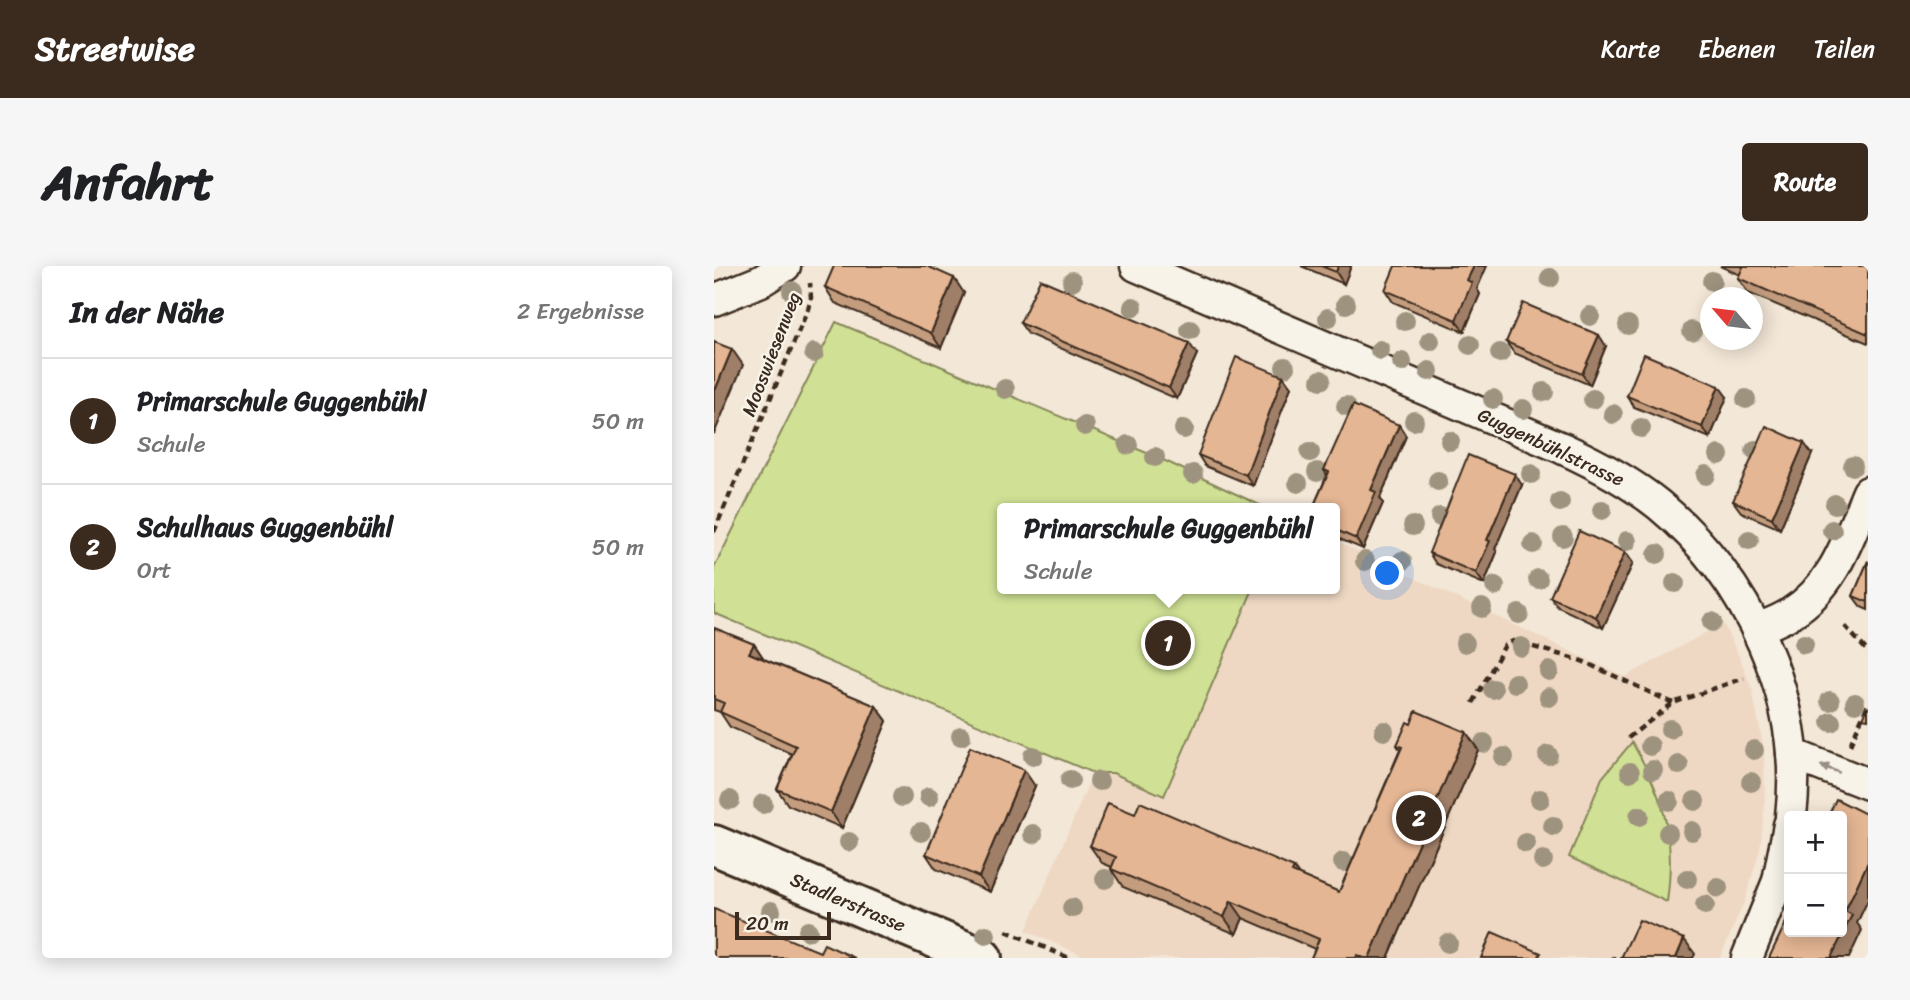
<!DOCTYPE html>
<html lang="de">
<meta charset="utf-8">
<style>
:root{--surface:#fff;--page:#f6f6f6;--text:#202124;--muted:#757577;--line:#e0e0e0;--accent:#3b2a1e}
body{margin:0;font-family:Sriracha,sans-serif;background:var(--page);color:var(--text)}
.controls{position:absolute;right:21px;bottom:21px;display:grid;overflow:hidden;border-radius:7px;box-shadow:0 4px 18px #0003}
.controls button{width:63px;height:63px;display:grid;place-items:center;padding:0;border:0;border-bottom:2px solid var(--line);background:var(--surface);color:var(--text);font:35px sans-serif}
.compass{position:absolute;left:986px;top:21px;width:63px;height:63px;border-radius:50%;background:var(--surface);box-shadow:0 4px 18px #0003;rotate:298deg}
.scale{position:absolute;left:21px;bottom:18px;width:96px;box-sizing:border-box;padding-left:7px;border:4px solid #3b2a1e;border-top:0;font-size:19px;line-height:24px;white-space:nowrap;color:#3b2a1e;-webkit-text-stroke:5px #f7f3e8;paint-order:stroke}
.you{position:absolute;left:674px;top:308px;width:24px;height:24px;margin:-18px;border:5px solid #fff;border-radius:50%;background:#1a73e8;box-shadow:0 0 0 10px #1a73e833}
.badge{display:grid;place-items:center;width:46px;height:46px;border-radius:50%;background:var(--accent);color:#fff;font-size:23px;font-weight:700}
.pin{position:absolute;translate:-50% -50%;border:4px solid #fff;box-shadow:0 2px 7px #0006}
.popup{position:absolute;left:283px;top:237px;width:343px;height:91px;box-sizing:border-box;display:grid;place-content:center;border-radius:7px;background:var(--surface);filter:drop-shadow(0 2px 5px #0005);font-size:23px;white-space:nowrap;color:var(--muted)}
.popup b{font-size:26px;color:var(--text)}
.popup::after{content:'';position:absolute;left:50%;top:100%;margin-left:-14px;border:14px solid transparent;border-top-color:var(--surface)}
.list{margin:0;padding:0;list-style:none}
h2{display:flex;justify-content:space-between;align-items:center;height:91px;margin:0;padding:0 28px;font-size:30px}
h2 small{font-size:23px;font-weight:400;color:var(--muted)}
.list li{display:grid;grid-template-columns:46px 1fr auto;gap:21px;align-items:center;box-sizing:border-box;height:126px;padding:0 28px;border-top:2px solid var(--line)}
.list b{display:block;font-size:26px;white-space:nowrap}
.list p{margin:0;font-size:23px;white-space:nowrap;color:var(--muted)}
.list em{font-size:23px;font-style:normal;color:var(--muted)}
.map{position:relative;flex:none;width:1154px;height:692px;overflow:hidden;border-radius:7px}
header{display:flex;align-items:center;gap:42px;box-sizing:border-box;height:98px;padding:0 35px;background:var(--accent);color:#fff}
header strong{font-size:33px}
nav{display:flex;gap:38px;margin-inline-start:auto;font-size:24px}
.intro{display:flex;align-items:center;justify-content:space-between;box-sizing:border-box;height:168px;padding:0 42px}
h1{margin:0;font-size:49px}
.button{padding:18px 32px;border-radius:7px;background:var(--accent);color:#fff;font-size:24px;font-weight:700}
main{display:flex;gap:42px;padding:0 42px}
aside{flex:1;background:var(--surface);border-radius:7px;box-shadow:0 4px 18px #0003}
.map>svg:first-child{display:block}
</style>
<header>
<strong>Streetwise</strong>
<nav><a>Karte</a><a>Ebenen</a><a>Teilen</a></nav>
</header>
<div class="intro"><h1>Anfahrt</h1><a class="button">Route</a></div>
<main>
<aside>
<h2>In der Nähe<small>2 Ergebnisse</small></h2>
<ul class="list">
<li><span class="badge">1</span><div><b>Primarschule Guggenbühl</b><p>Schule</p></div><em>50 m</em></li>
<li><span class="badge">2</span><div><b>Schulhaus Guggenbühl</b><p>Ort</p></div><em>50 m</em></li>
</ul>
</aside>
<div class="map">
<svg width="1154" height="692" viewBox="0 0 1154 692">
<rect width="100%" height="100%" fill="#f3e7d7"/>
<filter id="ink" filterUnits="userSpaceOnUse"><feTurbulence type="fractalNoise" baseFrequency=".0143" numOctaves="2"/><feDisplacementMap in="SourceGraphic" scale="14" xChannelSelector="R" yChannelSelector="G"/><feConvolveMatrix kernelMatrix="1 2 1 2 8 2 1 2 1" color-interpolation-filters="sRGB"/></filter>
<g filter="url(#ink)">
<!-- built -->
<polygon fill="#eed8c3" points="122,56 447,193 552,242 288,242 288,323 620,323 620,274 911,411 1009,357 1028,397 1038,423 1050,484 1051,538 1046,583 1031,634 1006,692 375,692 312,665 379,507 0,347 0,302"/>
<!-- green -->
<g fill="#d0e195" stroke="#86865a" stroke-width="2">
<polygon points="122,56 447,193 552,242 288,242 288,323 539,323 450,530 399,507 379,507 0,347 0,302"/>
<path d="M 918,476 C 951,534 962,569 953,636 L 855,591 L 888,512 Z"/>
</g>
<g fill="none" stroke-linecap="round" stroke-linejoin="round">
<defs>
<g id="street">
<path d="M 422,0 L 848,182 C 883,198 915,215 945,239 C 1034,312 1091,434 1077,550"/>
<polyline points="0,34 47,15 71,0"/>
<path d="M 1043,363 C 1055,358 1067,354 1077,347 C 1121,320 1135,270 1154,226"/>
<polyline points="1078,488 1154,518"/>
<polyline points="1033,692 1064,615 1075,559"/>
</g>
<polyline id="secondary" points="0,579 268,692"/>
</defs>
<!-- street casing -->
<use href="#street" stroke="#3b2a1e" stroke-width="35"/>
<!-- secondary casing -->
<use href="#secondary" stroke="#3b2a1e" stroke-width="44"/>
<!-- path -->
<g stroke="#3b2a1e" stroke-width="4.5" stroke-dasharray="7 5" stroke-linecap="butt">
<polyline points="0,266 94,43 97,32 96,17"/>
<polyline points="1131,360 1154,386"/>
<polyline points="759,437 791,379 799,375 868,395 959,437"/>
<polyline points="914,472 959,437 1030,412"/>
<polyline points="1136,479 1154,438"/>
<polyline points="292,665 355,692"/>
<polyline points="900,692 900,690"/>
</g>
<!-- street -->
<use href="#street" stroke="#f7f3e8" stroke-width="30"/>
<!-- secondary -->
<use href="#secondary" stroke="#f7f3e8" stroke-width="38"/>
</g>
<!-- trees -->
<g fill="#9e937e">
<circle cx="836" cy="12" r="10"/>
<circle cx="358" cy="15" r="10"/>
<circle cx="998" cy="15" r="10"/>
<circle cx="78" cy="25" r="10"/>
<circle cx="632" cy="38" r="10"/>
<circle cx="419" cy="41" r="10"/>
<circle cx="876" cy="50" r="10"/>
<circle cx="614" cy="52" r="10"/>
<circle cx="691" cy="55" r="10"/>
<circle cx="914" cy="59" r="10"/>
<circle cx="476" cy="64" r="10"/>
<circle cx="978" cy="65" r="10"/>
<circle cx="716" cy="75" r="10"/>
<circle cx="756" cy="79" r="10"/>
<circle cx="666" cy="84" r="10"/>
<circle cx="100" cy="87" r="10"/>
<circle cx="786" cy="87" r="10"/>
<circle cx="688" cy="96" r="10"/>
<circle cx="571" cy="101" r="10"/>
<circle cx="715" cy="105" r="10"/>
<circle cx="607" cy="114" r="10"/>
<circle cx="291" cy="123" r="10"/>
<circle cx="830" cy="126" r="10"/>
<circle cx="779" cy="133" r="10"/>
<circle cx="879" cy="133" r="10"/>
<circle cx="1032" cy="133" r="10"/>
<circle cx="632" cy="140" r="10"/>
<circle cx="809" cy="143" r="10"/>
<circle cx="899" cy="148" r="10"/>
<circle cx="700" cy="155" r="10"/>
<circle cx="371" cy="160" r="10"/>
<circle cx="927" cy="162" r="10"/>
<circle cx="470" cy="163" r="10"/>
<circle cx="736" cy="175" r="10"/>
<circle cx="414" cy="179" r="10"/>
<circle cx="1041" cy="184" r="10"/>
<circle cx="596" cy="186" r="10"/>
<circle cx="1005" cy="189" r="10"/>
<circle cx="441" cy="191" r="10"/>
<circle cx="1139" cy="200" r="10"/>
<circle cx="603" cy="206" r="10"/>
<circle cx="479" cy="208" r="10"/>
<circle cx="817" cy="208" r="10"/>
<circle cx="992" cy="209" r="10"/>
<circle cx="724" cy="215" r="10"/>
<circle cx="584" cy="217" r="10"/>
<circle cx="846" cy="236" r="10"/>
<circle cx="1121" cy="238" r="10"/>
<circle cx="888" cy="244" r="10"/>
<circle cx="726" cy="251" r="10"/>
<circle cx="699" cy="260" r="10"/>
<circle cx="1118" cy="264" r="10"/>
<circle cx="849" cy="271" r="10"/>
<circle cx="1035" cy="274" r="10"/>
<circle cx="913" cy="275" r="10"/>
<circle cx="819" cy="278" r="10"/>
<circle cx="943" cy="288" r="10"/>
<circle cx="651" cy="295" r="10"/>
<circle cx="688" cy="295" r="10"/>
<circle cx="824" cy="313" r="10"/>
<circle cx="961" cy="317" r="10"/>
<circle cx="781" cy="320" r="10"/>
<circle cx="768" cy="342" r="10"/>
<circle cx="805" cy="348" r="10"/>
<circle cx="998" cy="356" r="10"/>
<circle cx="751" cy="377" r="10"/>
<circle cx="1090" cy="378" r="10"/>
<circle cx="807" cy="381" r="10"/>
<circle cx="835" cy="405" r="10"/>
<circle cx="801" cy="417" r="10"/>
<circle cx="779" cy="423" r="10"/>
<circle cx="835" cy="431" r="10"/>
<circle cx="1116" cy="435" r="10"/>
<circle cx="1141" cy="437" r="10"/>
<circle cx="1117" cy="456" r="10"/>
<circle cx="956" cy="463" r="10"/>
<circle cx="670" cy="465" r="10"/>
<circle cx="247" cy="470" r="10"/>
<circle cx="770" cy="477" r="10"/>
<circle cx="936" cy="480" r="10"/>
<circle cx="1040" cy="484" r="10"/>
<circle cx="834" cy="489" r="10"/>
<circle cx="319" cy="490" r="10"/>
<circle cx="790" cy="491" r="10"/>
<circle cx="965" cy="499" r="10"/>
<circle cx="939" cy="504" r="10"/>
<circle cx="916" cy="506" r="10"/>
<circle cx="356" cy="514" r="10"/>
<circle cx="385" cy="515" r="10"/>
<circle cx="1037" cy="516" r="10"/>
<circle cx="188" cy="531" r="10"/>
<circle cx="215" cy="531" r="10"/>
<circle cx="826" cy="533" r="10"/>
<circle cx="16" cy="534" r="10"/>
<circle cx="955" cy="535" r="10"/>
<circle cx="981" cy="535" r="10"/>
<circle cx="49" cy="538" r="10"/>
<circle cx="925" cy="550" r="10"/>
<circle cx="839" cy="560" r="10"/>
<circle cx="978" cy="565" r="10"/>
<circle cx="207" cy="566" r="10"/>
<circle cx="954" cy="567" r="10"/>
<circle cx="319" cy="568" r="10"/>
<circle cx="135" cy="576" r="10"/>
<circle cx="812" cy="577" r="10"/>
<circle cx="829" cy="594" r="10"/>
<circle cx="629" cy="596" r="10"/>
<circle cx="391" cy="613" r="10"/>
<circle cx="973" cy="613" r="10"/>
<circle cx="1004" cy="622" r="10"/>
<circle cx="991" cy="639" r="10"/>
<circle cx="358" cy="642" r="10"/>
<circle cx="57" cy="645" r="10"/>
<circle cx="94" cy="665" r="10"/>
<circle cx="272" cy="669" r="10"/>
<circle cx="734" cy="677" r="10"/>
</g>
<!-- wall -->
<g fill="#c49d7f" stroke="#3b2a1e" stroke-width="2">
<polygon points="587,0 637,0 630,18"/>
<polygon points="1006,0 1151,0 1154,1 1154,77 1034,27 1024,12 1026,9"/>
<polygon points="111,21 250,27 227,82 121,37"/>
<polygon points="763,23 766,28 750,66 679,36 671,24"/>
<polygon points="306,57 483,88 463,133 314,68"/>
<polygon points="792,76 892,80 876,119 800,87"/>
<polygon points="569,110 577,121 539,220 491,200 484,189"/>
<polygon points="913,130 1013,131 996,172 920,141"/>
<polygon points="685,159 692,170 666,232 669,237 649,283 623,272 620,268 620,242 605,242 601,237 613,209 610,204"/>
<polygon points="1098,188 1066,263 1027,246 1019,235"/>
<polygon points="808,219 781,283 783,286 770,318 722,298 715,287"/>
<polygon points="911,286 919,297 889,362 844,341 836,331"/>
<polygon points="1154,295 1154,344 1147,341 1139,330"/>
<polygon points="0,362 40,378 50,393 162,440 173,455 128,562 74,539 63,523 78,488 16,461 6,446 0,444"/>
<polygon points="697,458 752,466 764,484 674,692 597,692 601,683 529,652 522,668 409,621 397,603 398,601 388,597 376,580 421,548 580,602 585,609 625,626 686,484 683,479"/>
<polygon points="321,520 276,626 222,603 212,588"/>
</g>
<!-- shaded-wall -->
<g fill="#a07f68" stroke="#3b2a1e" stroke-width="2">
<polygon points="624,0 637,0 630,18 622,6"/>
<polygon points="760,0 773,0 763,23 766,28 750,66 742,54 753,14"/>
<polygon points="240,12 250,27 227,82 217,67"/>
<polygon points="885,69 892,80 876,119 868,108"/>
<polygon points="475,77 483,88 463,133 455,122"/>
<polygon points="18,83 29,99 0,168 0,127"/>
<polygon points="569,110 577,121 539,220 532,209"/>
<polygon points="1005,120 1013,131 996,172 988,161"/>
<polygon points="685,159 692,170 666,232 669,237 649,283 642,273 657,224"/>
<polygon points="1090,177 1098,188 1066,263 1058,252"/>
<polygon points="801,208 808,219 781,283 783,286 770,318 762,307 773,274"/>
<polygon points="911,286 919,297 889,362 882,351"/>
<polygon points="40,378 50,393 35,387"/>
<polygon points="162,440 173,455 128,562 117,546"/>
<polygon points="752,466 764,484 674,692 655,692"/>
<polygon points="310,504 321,520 276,626 265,611"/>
<polygon points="1154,596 1154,634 1143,657 1148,664 1135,692 1117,692 1131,645"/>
<polygon points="517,635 529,652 522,668 510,651"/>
<polygon points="970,673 981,688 979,692 962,692"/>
</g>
<!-- building -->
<g fill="#e4b694" stroke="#3b2a1e" stroke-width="2">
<polygon points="120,0 213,0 240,12 217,67 111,21"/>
<polygon points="607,0 624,0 622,6"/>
<polygon points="681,0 760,0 753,14 758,17 742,54 671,24"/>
<polygon points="1027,0 1151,0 1154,1 1154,68 1024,12 1029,1"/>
<polygon points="326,13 475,77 455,122 306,57"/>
<polygon points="809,37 885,69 868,108 792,76"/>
<polygon points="0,76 18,83 0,127"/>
<polygon points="930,88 1005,120 988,161 913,130"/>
<polygon points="522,91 569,110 532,209 484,189"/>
<polygon points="639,139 685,159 657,224 662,226 642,273 620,263 620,249 622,246 620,245 620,242 614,242 601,237 615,206 610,204"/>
<polygon points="1052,160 1090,177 1058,252 1019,235"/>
<polygon points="754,189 801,208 773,274 776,275 762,307 715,287"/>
<polygon points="865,265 911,286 882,351 836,331"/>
<polygon points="1154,295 1154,336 1139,330"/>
<polygon points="0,362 40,378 35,387 162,440 117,546 63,523 82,480 6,446 10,437 0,433"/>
<polygon points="1154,441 1154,453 1149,452"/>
<polygon points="702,445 752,466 655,692 650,692 643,689 642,692 597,692 605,673 517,635 510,651 397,603 402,591 376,580 394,537 421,548 426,536 580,602 578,606 625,626 688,481 683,479 693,456 697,458"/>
<polygon points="256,481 310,504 265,611 212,588"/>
<polygon points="1122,533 1154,549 1154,596 1131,645 1138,649 1117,692 1055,692 1075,650 1075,666 1128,666 1128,550 1114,550"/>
<polygon points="0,643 106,686 110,678 141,692 0,692"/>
<polygon points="925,654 970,673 962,692 907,692"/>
<polygon points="778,666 827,687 824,692 767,692"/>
</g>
<!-- one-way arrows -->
<defs><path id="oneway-solid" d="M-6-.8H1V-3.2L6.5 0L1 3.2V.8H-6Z" transform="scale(1.75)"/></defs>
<use fill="#998e83" href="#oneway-solid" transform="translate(1116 503) rotate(-159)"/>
</g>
<g text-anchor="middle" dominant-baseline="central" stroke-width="5" stroke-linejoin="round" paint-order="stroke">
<!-- street labels -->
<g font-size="19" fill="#3b2a1e" stroke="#f7f3e8">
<text transform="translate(57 88) rotate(-69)">Mooswiesenweg</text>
<text transform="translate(837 181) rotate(25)">Guggenbühlstrasse</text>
<text transform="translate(134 636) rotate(23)">Stadlerstrasse</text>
</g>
</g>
</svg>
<div class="controls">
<button>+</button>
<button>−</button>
</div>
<svg class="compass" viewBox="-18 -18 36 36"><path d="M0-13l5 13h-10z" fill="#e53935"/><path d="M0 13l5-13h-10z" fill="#757577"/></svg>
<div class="scale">20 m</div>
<div class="you"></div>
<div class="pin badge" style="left:454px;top:377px">1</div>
<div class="popup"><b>Primarschule Guggenbühl</b>Schule</div>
<div class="pin badge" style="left:705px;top:552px">2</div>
</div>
</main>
